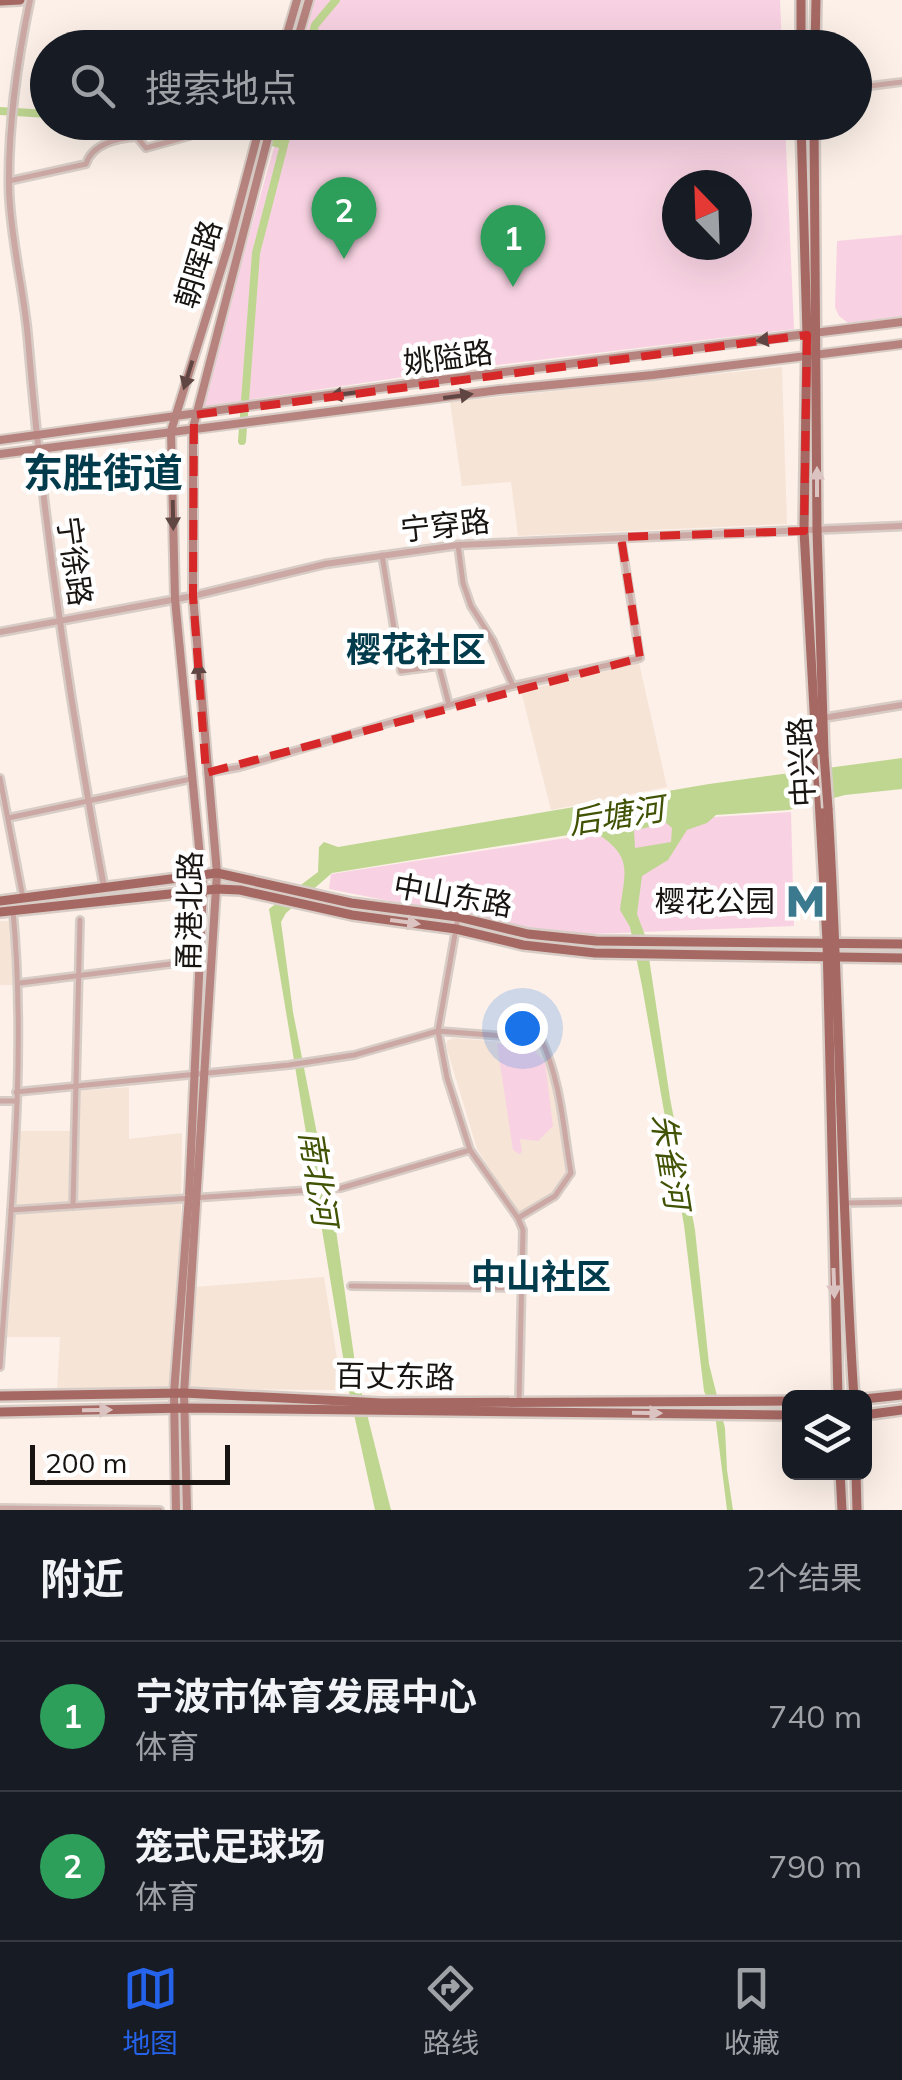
<!DOCTYPE html>
<html lang="zh">
<meta charset="utf-8">
<style>
:root{--surface:#171b24;--page:#242831;--text:#f1f3f6;--muted:#9ea1a6;--line:#363941;--accent:#2563eb}
body{margin:0;font-family:Mulish,"Noto Sans SC",sans-serif;background:var(--page);color:var(--text)}
.controls{position:absolute;right:30px;bottom:30px;display:grid;overflow:hidden;border-radius:15px;box-shadow:0 10px 40px #0002}
.controls button{width:90px;height:90px;display:grid;place-items:center;padding:0;border:0;border-bottom:2px solid var(--line);background:var(--surface);color:var(--text);font:50px sans-serif}
.compass{position:absolute;left:662px;top:170px;width:90px;height:90px;border-radius:50%;background:var(--surface);box-shadow:0 10px 40px #0002;rotate:337deg}
.scale{position:absolute;left:30px;bottom:25px;width:200px;box-sizing:border-box;padding-left:10px;border:5px solid #181411;border-top:0;font-size:28px;line-height:35px;white-space:nowrap;color:#181411;-webkit-text-stroke:8px #fff;paint-order:stroke}
.you{position:absolute;left:522px;top:1028px;width:35px;height:35px;margin:-25px;border:8px solid #fff;border-radius:50%;background:#1a73e8;box-shadow:0 0 0 15px #1a73e833}
.badge{display:grid;place-items:center;width:65px;height:65px;border-radius:50%;background:var(--accent);color:#fff;font-size:32px;font-weight:700}
.pin{position:absolute;translate:-50% -82px;filter:drop-shadow(0 2px 5px #0008)}
.pin::after{content:'';position:absolute;top:52px;width:35px;height:30px;background:inherit;clip-path:polygon(0 0,100% 0,50% 100%)}
.list{margin:0;padding:0;list-style:none}
h2{display:flex;justify-content:space-between;align-items:center;height:130px;margin:0;padding:0 40px;font-size:42px}
h2 small{font-size:32px;font-weight:400;color:var(--muted)}
.list li{display:grid;grid-template-columns:65px 1fr auto;gap:30px;align-items:center;box-sizing:border-box;height:150px;padding:0 40px;border-top:2px solid var(--line)}
.list b{display:block;font-size:38px;white-space:nowrap}
.list p{margin:0;font-size:32px;white-space:nowrap;color:var(--muted)}
.list em{font-size:32px;font-style:normal;color:var(--muted)}
.icon{flex:none;width:55px;height:55px;fill:none;stroke:currentColor;stroke-width:2;stroke-linecap:round;stroke-linejoin:round}
.map{position:relative;flex:none;width:902px;height:1510px;overflow:hidden}
.search{position:absolute;background:var(--surface);box-shadow:0 10px 40px #0002;left:30px;right:30px;top:30px;height:110px;display:flex;align-items:center;gap:25px;box-sizing:border-box;padding:0 35px;border-radius:55px;color:var(--muted);font-size:38px}
.sheet{height:430px;background:var(--surface)}
nav{display:flex;justify-content:space-around;align-items:center;box-sizing:border-box;height:140px;border-top:2px solid var(--line);background:var(--surface);font-size:28px;color:var(--muted)}
nav a{display:grid;justify-items:center;gap:5px}
nav .on{color:var(--accent)}
.map>svg:first-child{display:block}
</style>
<div class="map">
<svg width="902" height="1510" viewBox="0 0 902 1510">
<rect width="100%" height="100%" fill="#fcf0e8"/>
<!-- built -->
<g fill="#f6e4d7">
<polygon points="782,367 787,524 518,536 511,482 462,486 450,402"/>
<polygon points="639,663 667,787 551,810 521,691"/>
<polygon points="0,921 10,921 17,985 0,985"/>
<polygon points="453,1038 541,1045 553,1076 561,1111 568,1172 552,1195 518,1215 477,1149 446,1046 447,1041"/>
<polygon points="129,1087 129,1139 182,1133 180,1288 324,1277 342,1390 57,1388 60,1337 5,1337 16,1131 77,1131 77,1091"/>
</g>
<!-- green -->
<g fill="#f8d2e2" fill-rule="evenodd">
<polygon points="315,0 780,0 782,47 302,48"/>
<path d="M 281,123 L 785,123 L 794,329 L 424,374 L 200,407 ZM 677,185 L 737,185 L 737,245 L 677,245 Z"/>
<polygon points="902,235 902,316 848,323 839,316 835,307 837,241"/>
<polygon points="791,812 794,926 593,934 537,930 329,889 331,874 586,835 652,821"/>
<polygon points="497,1044 509,1044 511,1052 520,1047 531,1048 545,1062 553,1126 538,1141 520,1139 522,1152 519,1154 513,1150"/>
</g>
<!-- water -->
<path fill="#bfd691" fill-rule="evenodd" d="M 902,758 L 902,789 L 845,795 L 789,810 L 716,815 L 707,823 L 687,830 L 668,860 L 642,876 L 637,914 L 646,938 L 670,1098 L 695,1230 L 709,1364 L 725,1428 L 727,1470 L 733,1510 L 727,1510 L 716,1422 L 704,1391 L 684,1225 L 642,986 L 630,927 L 620,910 C 625,870 634,856 593,831 L 332,873 L 286,913 L 281,922 L 293,1012 L 336,1230 L 356,1370 L 391,1510 L 375,1510 L 348,1387 L 269,909 L 318,872 L 319,847 L 324,842 L 338,847 L 709,784 ZM 664,821 L 672,828 L 671,842 L 635,848 L 634,830 C 640,830 661,824 664,821 Z"/>
<g fill="none" stroke-linecap="round" stroke-linejoin="round">
<!-- canal -->
<g stroke="#bfd691" stroke-width="8">
<polyline points="309,48 315,25 336,0"/>
<polyline points="0,111 48,114"/>
<polyline points="198,122 283,145"/>
<polyline points="242,441 256,253 290,122"/>
</g>
<defs>
<g id="minor">
<polyline points="854,88 902,82"/>
<path d="M 9,181 L 86,164 C 92,144 117,138 137,137 L 146,148 L 193,135"/>
<polyline points="382,555 401,671 439,666 449,705"/>
<polyline points="513,686 640,658 621,538"/>
<polyline points="207,773 240,767 513,686 493,641 471,606 463,583 458,545"/>
<polyline points="0,778 23,898"/>
<polyline points="8,818 191,779"/>
<polyline points="458,917 438,1031 447,1078 470,1150 518,1218 523,1230 519,1401"/>
<polyline points="20,983 178,963 200,964"/>
<path d="M 16,1092 L 289,1065 L 354,1055 L 438,1031 L 541,1039 C 561,1081 563,1127 571,1173 L 555,1196 L 518,1218"/>
<polyline points="0,1101 16,1101"/>
<polyline points="845,1203 902,1202"/>
<polyline points="73,1206 80,920"/>
<polyline points="11,1210 341,1188 470,1150"/>
<polyline points="351,1286 523,1288"/>
<path d="M 0,1367 C 10,1216 27,1062 13,911"/>
<polyline points="0,1508 160,1510"/>
</g>
<g id="tertiary">
<path d="M 30,0 C 17,62 8,125 9,188 C 10,238 24,289 28,339 C 43,523 70,706 104,887"/>
<polyline points="0,632 193,596 325,564 458,545 902,526"/>
<polyline points="823,718 902,705"/>
</g>
<g id="secondary">
<polyline points="283,48 297,0"/>
<polyline points="295,48 309,0"/>
<polyline points="0,440 416,383 902,322"/>
<polyline points="0,454 499,390 653,375 902,344"/>
<polyline points="176,1510 174,1393 189,1196 203,888 175,599 171,431 228,247 261,122"/>
<polyline points="187,1510 184,1393 217,873 193,596 193,428 272,122"/>
</g>
<g id="primary">
<polyline points="801,0 801,48"/>
<polyline points="0,1 20,0"/>
<polyline points="815,48 816,0"/>
<polyline points="801,122 807,335 804,531 827,941 838,1398"/>
<polyline points="814,122 817,530 824,754"/>
<path d="M 828,808 C 840,1004 841,1201 854,1398"/>
<polyline points="0,901 217,873 351,903 458,917 528,934 596,941 902,944"/>
<polyline points="0,912 217,889 240,890 352,915 456,929 523,945 595,953 902,958"/>
<polyline points="0,1396 184,1393 382,1403 790,1401"/>
<polyline points="864,1399 902,1395"/>
<polyline points="0,1412 184,1408 790,1415"/>
<polyline points="864,1415 902,1410"/>
<polyline points="840,1472 842,1510"/>
<polyline points="856,1472 857,1510"/>
</g>
</defs>
<!-- minor casing -->
<use href="#minor" stroke="#d8cdc6" stroke-width="10"/>
<!-- tertiary casing -->
<use href="#tertiary" stroke="#d8cdc6" stroke-width="11"/>
<!-- secondary casing -->
<use href="#secondary" stroke="#d8cdc6" stroke-width="12"/>
<!-- primary casing -->
<use href="#primary" stroke="#d8cdc6" stroke-width="14"/>
<!-- minor -->
<use href="#minor" stroke="#cca8a4" stroke-width="5"/>
<!-- tertiary -->
<use href="#tertiary" stroke="#cca8a4" stroke-width="6"/>
<!-- secondary -->
<use href="#secondary" stroke="#b6837e" stroke-width="8"/>
<!-- primary -->
<use href="#primary" stroke="#a66863" stroke-width="9"/>
<defs>
<polyline id="primary-bridge" points="824,754 828,808"/>
</defs>
<!-- primary-bridge casing -->
<use href="#primary-bridge" stroke="#d8cdc6" stroke-width="14" stroke-linecap="butt"/>
<!-- primary-bridge -->
<use href="#primary-bridge" stroke="#a66863" stroke-width="9"/>
</g>
<!-- one-way arrows -->
<defs><path id="oneway-solid" d="M-6-.8H1V-3.2L6.5 0L1 3.2V.8H-6Z" transform="scale(2.5)"/></defs>
<g fill="#5f4642">
<use href="#oneway-solid" transform="translate(771 339) rotate(173)"/>
<use href="#oneway-solid" transform="translate(188 375) rotate(107)"/>
<use href="#oneway-solid" transform="translate(344 394) rotate(172)"/>
<use href="#oneway-solid" transform="translate(458 396) rotate(-8)"/>
<use href="#oneway-solid" transform="translate(173 515) rotate(89)"/>
<use href="#oneway-solid" transform="translate(199 676) rotate(-94)"/>
</g>
<g fill="#dbc3c1">
<use href="#oneway-solid" transform="translate(817 482) rotate(-90)"/>
<use href="#oneway-solid" transform="translate(405 922) rotate(8)"/>
<use href="#oneway-solid" transform="translate(834 1283) rotate(88)"/>
<use href="#oneway-solid" transform="translate(97 1410) rotate(-1)"/>
<use href="#oneway-solid" transform="translate(647 1413) rotate(1)"/>
</g>
<!-- marked area -->
<path fill="none" stroke="#d62828" stroke-width="8" stroke-dasharray="20 12" stroke-linejoin="round" d="M 807,335 L 804,531 L 621,537 L 640,658 L 206,773 L 193,596 L 194,415 Z"/>
<!-- icons -->
<defs>
<symbol id="metro-bare" viewBox="-9 -9 18 18"><path d="M-5.5 5V-5H-3L0 0L3-5H5.5V5H3V-.5L0 4L-3-.5V5Z" fill="#3a798e" stroke="#fff" stroke-width="2.5" paint-order="stroke"/></symbol>
</defs>
<g fill-rule="evenodd">
<use href="#metro-bare" x="778" y="874" width="55" height="55"/>
</g>
<g text-anchor="middle" dominant-baseline="central" stroke-width="9" stroke-linejoin="round" paint-order="stroke">
<!-- street labels -->
<g font-size="30" fill="#181411" stroke="#fff">
<text transform="translate(198 264) rotate(-73)">朝晖路</text>
<text transform="translate(448 357) rotate(-7)">姚隘路</text>
<text transform="translate(445 525) rotate(-6)">宁穿路</text>
<text transform="translate(75 561) rotate(82)">宁徐路</text>
<text transform="translate(801 762) rotate(-93)">中兴路</text>
<text transform="translate(453 895) rotate(10)">中山东路</text>
<text transform="translate(189 911) rotate(-89)">甬港北路</text>
<text transform="translate(395 1376) rotate(1)">百丈东路</text>
</g>
<!-- poi labels -->
<g font-size="30" fill="#181411" stroke="#fff" text-anchor="end">
<text x="775" y="901">樱花公园</text>
</g>
<!-- water labels -->
<g font-size="32" font-style="italic" fill="#405203" stroke="#fff">
<text transform="translate(616 815) rotate(-9)">后塘河</text>
<text transform="translate(671 1161) rotate(81)">朱雀河</text>
<text transform="translate(319 1178) rotate(81)">南北河</text>
</g>
<!-- quarter labels -->
<g font-size="35" font-weight="bold" fill="#023c4c" stroke="#fff">
<text x="416" y="649">樱花社区</text>
<text x="541" y="1276">中山社区</text>
</g>
<!-- district labels -->
<g font-size="40" font-weight="bold" fill="#023c4c" stroke="#fff">
<text x="103" y="472">东胜街道</text>
</g>
</g>
</svg>
<div class="controls">
<button><svg class="icon" aria-label="layers" viewBox="0 0 24 24"><path d="M12 4l9 5-9 5-9-5zM3 14l9 5 9-5"/></svg></button>
</div>
<svg class="compass" viewBox="-18 -18 36 36"><path d="M0-13l5 13h-10z" fill="#e53935"/><path d="M0 13l5-13h-10z" fill="#9ea1a6"/></svg>
<div class="scale">200 m</div>
<div class="you"></div>
<div class="pin badge" style="left:513px;top:287px;background:#2e9e5b">1</div>
<div class="pin badge" style="left:344px;top:259px;background:#2e9e5b">2</div>
<div class="search"><svg class="icon" aria-label="search" viewBox="0 0 24 24"><circle cx="10" cy="10" r="6"/><path d="M15 15l6 6"/></svg>搜索地点</div>
</div>
<section class="sheet">
<h2>附近<small>2个结果</small></h2>
<ul class="list">
<li><span class="badge" style="background:#2e9e5b">1</span><div><b>宁波市体育发展中心</b><p>体育</p></div><em>740 m</em></li>
<li><span class="badge" style="background:#2e9e5b">2</span><div><b>笼式足球场</b><p>体育</p></div><em>790 m</em></li>
</ul>
</section>
<nav>
<a class="on"><svg class="icon" aria-label="map" viewBox="0 0 24 24"><path d="M3 6l6-2 6 2 6-2v14l-6 2-6-2-6 2zM9 4v14M15 6v14"/></svg>地图</a>
<a><svg class="icon" aria-label="directions" viewBox="0 0 24 24"><path d="M12 3l9 9-9 9-9-9zM9 14v-3h6M13 9l2 2-2 2"/></svg>路线</a>
<a><svg class="icon" aria-label="saved" viewBox="0 0 24 24"><path d="M7 4h10v16l-5-4-5 4z"/></svg>收藏</a>
</nav>
